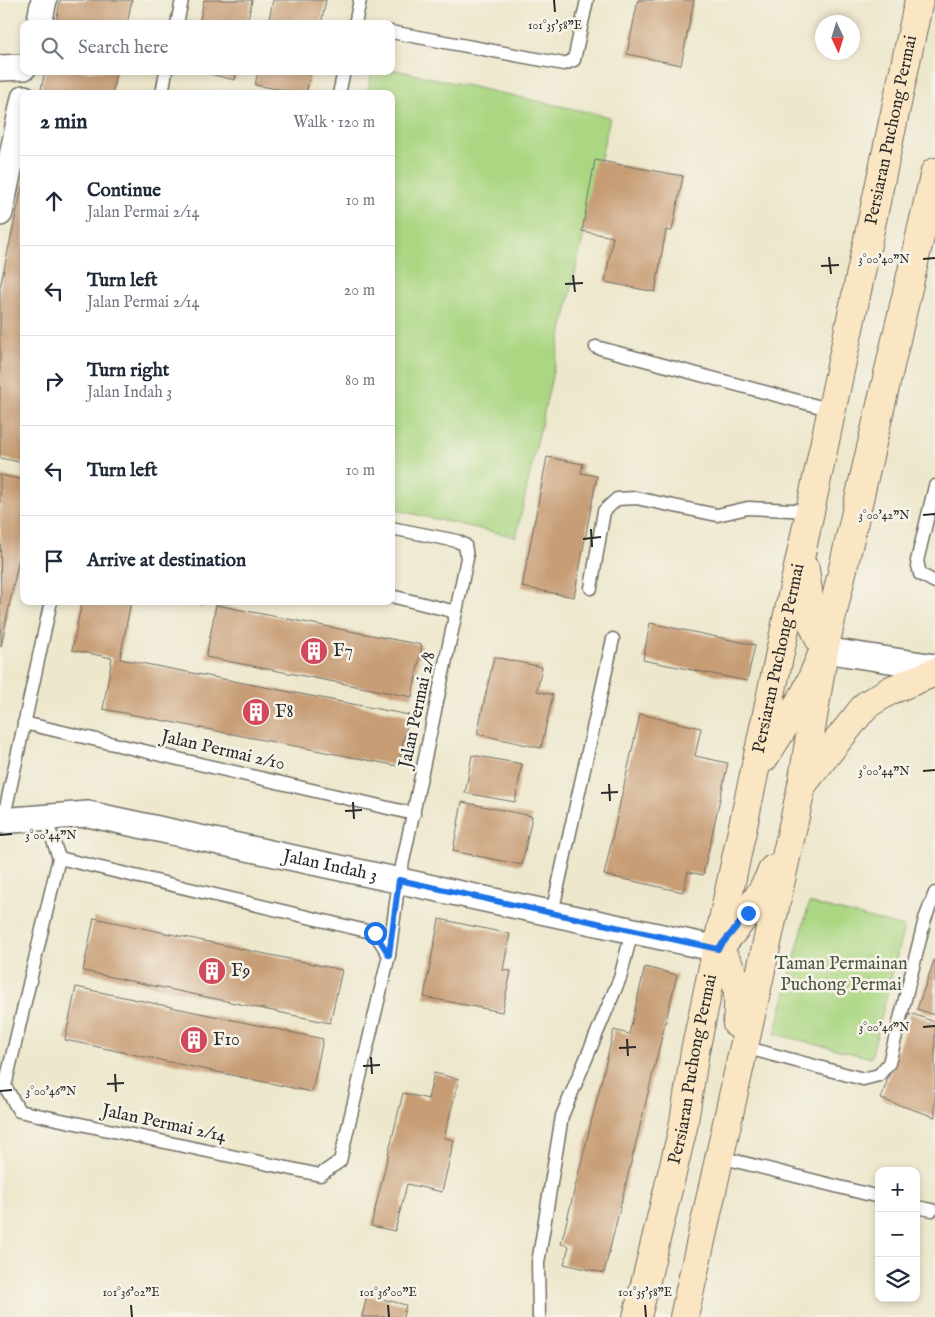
<!DOCTYPE html>
<meta charset="utf-8">
<style>
:root{--surface:#fff;--page:#f6f6f7;--text:#1f2937;--muted:#747a83;--line:#e0e1e3}
body{margin:0;font-family:"IM FELL English",serif;background:var(--page);color:var(--text)}
.controls{position:absolute;right:15px;bottom:15px;display:grid;overflow:hidden;border-radius:10px;box-shadow:0 2px 8px #0003}
.controls button{width:45px;height:45px;display:grid;place-items:center;padding:0;border:0;border-bottom:1px solid var(--line);background:var(--surface);color:var(--text);font:25px sans-serif}
.compass{position:absolute;left:815px;top:15px;width:45px;height:45px;border-radius:50%;background:var(--surface);box-shadow:0 2px 8px #0003;rotate:176deg}
.stop{position:absolute;width:15px;height:15px;margin:-11px;border:4px solid #1a73e8;border-radius:50%;background:#fff}
.stop.end{background:#1a73e8;border-color:#fff;box-shadow:0 1px 5px #0008}
.list{margin:0;padding:0;list-style:none}
h2{display:flex;justify-content:space-between;align-items:center;height:65px;margin:0;padding:0 20px;font-size:21px}
h2 small{font-size:16px;font-weight:400;color:var(--muted)}
.list li{display:grid;grid-template-columns:32px 1fr auto;gap:15px;align-items:center;box-sizing:border-box;height:90px;padding:0 20px;border-top:1px solid var(--line)}
.list b{display:block;font-size:19px;white-space:nowrap}
.list p{margin:0;font-size:16px;white-space:nowrap;color:var(--muted)}
.list em{font-size:16px;font-style:normal;color:var(--muted)}
.icon{flex:none;width:28px;height:28px;fill:none;stroke:currentColor;stroke-width:2;stroke-linecap:round;stroke-linejoin:round}
.map{position:relative;flex:none;width:935px;height:1317px;overflow:hidden}
.search{position:absolute;background:var(--surface);box-shadow:0 2px 8px #0003;left:20px;top:20px;width:375px;height:55px;display:flex;align-items:center;gap:12px;box-sizing:border-box;padding:0 18px;border-radius:10px;color:var(--muted);font-size:19px}
.panel{position:absolute;background:var(--surface);box-shadow:0 2px 8px #0003;left:20px;top:90px;width:375px;height:515px;border-radius:10px}
.map>svg:first-child{display:block}
</style>
<div class="map">
<svg width="935" height="1317" viewBox="0 0 935 1317">
<rect width="100%" height="100%" fill="#f7f3e8"/>
<filter id="ink" filterUnits="userSpaceOnUse"><feTurbulence type="fractalNoise" baseFrequency=".02" numOctaves="2"/><feDisplacementMap in="SourceGraphic" scale="10" xChannelSelector="R" yChannelSelector="G"/><feConvolveMatrix kernelMatrix="1 2 1 2 8 2 1 2 1" color-interpolation-filters="sRGB"/></filter>
<filter id="wash" filterUnits="userSpaceOnUse"><feTurbulence type="fractalNoise" baseFrequency=".0096" numOctaves="4" result="noise"/><feDisplacementMap in="SourceGraphic" scale="20" xChannelSelector="R" yChannelSelector="G"/><feGaussianBlur stdDeviation="1.12" result="paint"/><feColorMatrix in="noise" values="0 0 0 0 0 0 0 0 0 0 0 0 0 0 0 0 0 1.4 0 .05"/><feComposite in="paint" operator="in"/></filter>
<g filter="url(#wash)">
<rect width="100%" height="100%" fill="#ede7cc"/>
<!-- green -->
<g fill="#abd783" stroke="#6b8157">
<polygon points="391,69 610,117 516,537 391,509 391,94 367,94 372,71 391,71"/>
<polygon points="809,903 904,927 871,1058 775,1034"/>
</g>
<g id="blocks">
<!-- building -->
<g fill="#c79d76">
<polygon points="60,0 132,0 127,24 56,24"/>
<polygon points="204,0 252,0 247,24 199,24"/>
<polygon points="273,0 326,0 321,24 268,24"/>
<polygon points="638,0 694,0 681,65 627,54"/>
<polygon points="45,71 116,71 112,94 40,94"/>
<polygon points="198,71 237,71 235,80"/>
<polygon points="258,71 311,71 306,94 255,85"/>
<polygon points="595,160 683,176 672,231 666,230 655,292 605,282 613,237 582,231"/>
<polygon points="24,178 24,463 0,458 0,287"/>
<polygon points="547,457 583,464 581,473 597,476 574,597 522,587"/>
<polygon points="0,475 24,480 24,533 1,647"/>
<polygon points="82,601 131,601 120,659 409,715 398,766 103,709 112,658 72,650"/>
<polygon points="190,601 203,601 202,605"/>
<polygon points="216,605 422,645 412,697 206,657"/>
<polygon points="650,623 755,645 747,681 643,660"/>
<polygon points="494,657 542,667 537,691 553,695 541,748 477,734"/>
<polygon points="640,714 701,728 695,756 728,763 703,875 688,872 683,892 604,875"/>
<polygon points="472,755 522,764 515,802 465,793"/>
<polygon points="462,802 532,816 522,865 453,851"/>
<polygon points="94,918 342,970 330,1023 83,971"/>
<polygon points="439,919 510,934 503,970 511,971 502,1012 424,997"/>
<polygon points="935,958 935,1015 917,1009"/>
<polygon points="645,967 677,975 604,1273 564,1264 569,1246 561,1244 614,1030 629,1034"/>
<polygon points="76,987 323,1039 312,1092 65,1040"/>
<polygon points="910,1013 935,1022 935,1117 881,1099"/>
<polygon points="434,1073 459,1079 444,1138 454,1140 442,1192 407,1184 395,1231 371,1226 403,1093 428,1099"/>
<polygon points="367,1295 406,1305 403,1317 362,1317"/>
</g>
</g>
</g>
<g filter="url(#ink)">
<use href="#blocks" fill-opacity="0" stroke="#6f6d63" stroke-width="1"/>
<g fill="none" stroke-linecap="round" stroke-linejoin="round">
<defs>
<g id="lane">
<polyline points="177,24 182,0"/>
<polyline points="355,24 360,0"/>
<polyline points="391,32 564,64 574,60 587,0"/>
<polyline points="162,94 166,71"/>
<polyline points="339,94 344,71"/>
<polyline points="596,347 832,410"/>
<polyline points="935,486 917,561 920,574 935,582"/>
<polyline points="391,528 457,541 465,545 467,558 456,612"/>
<polyline points="591,588 604,511 617,499 636,498 717,515 748,508 811,511"/>
<polyline points="24,723 414,814"/>
<polyline points="45,817 59,858"/>
<polyline points="3,821 51,601"/>
<polygon points="59,858 375,933 389,955 340,1161 320,1175 19,1111 5,1086"/>
<polyline points="552,913 613,639"/>
<polyline points="389,955 399,880 456,612 391,596"/>
<polyline points="744,1047 863,1079 879,1075 889,1063 925,919 935,893"/>
<polyline points="720,1157 879,1197"/>
<polyline points="916,1207 932,1210"/>
<polyline points="539,1317 538,1263 562,1116 620,978 632,931"/>
</g>
<g id="street">
<polyline points="39,24 44,0"/>
<polyline points="0,68 24,67"/>
<polyline points="0,213 24,98"/>
<polyline points="824,650 935,667"/>
<path id="s1" d="M 0,821 L 88,814 L 718,949"/>
</g>
<g id="secondary">
<polyline points="764,758 806,692 824,650 812,622 805,569"/>
<polyline points="802,785 866,705 891,690 935,672"/>
<path d="M 719,948 C 740,923 760,899 773,869"/>
<path d="M 718,949 C 739,977 740,989 737,1024"/>
<path id="s2" d="M 637,1317 L 683,1128 L 695,1051 L 919,0"/>
<polyline points="684,1317 802,785 824,650 935,172"/>
</g>
</defs>
<!-- lane casing -->
<use href="#lane" stroke="#6f6d63" stroke-width="15"/>
<!-- street casing -->
<use href="#street" stroke="#6f6d63" stroke-width="28"/>
<!-- secondary casing -->
<use href="#secondary" stroke="#6f6d63" stroke-width="30"/>
<!-- lane -->
<use href="#lane" stroke="#fff" stroke-width="12"/>
<!-- street -->
<use href="#street" stroke="#fff" stroke-width="25"/>
<!-- secondary -->
<use href="#secondary" stroke="#fbe6c4" stroke-width="28"/>
</g>
</g>
<g fill="none" stroke-linecap="round" stroke-linejoin="round" filter="url(#ink)">
<!-- route -->
<polyline stroke="#1a73e8" stroke-width="6" points="375,933 389,955 399,880 718,949 748,913"/>
</g>
<!-- ticks -->
<path fill="none" stroke="#2b2b2b" stroke-width="2" d="M 554,0 L 555,12M 829,257 L 831,274M 923,259 L 935,258M 821,266 L 839,265M 573,275 L 575,292M 565,284 L 583,283M 923,515 L 935,514M 591,529 L 592,547M 583,539 L 601,537M 923,771 L 935,770M 609,784 L 610,801M 601,793 L 618,792M 353,802 L 354,819M 345,811 L 362,810M 0,835 L 12,834M 923,1027 L 935,1026M 627,1039 L 628,1056M 619,1048 L 636,1047M 371,1057 L 372,1074M 363,1066 L 380,1065M 115,1074 L 116,1092M 107,1084 L 124,1083M 0,1091 L 12,1090M 131,1305 L 132,1317M 388,1305 L 389,1317M 645,1305 L 646,1317"/>
<!-- icons -->
<defs>
<symbol id="building-disc" viewBox="-11 -11 22 22"><circle r="9.5" fill="#d1495b" stroke="#f7f3e8"/><path d="M-4-6H4V6H1V3H-1V6H-4ZM-2.5-4.3h1.7v1.8h-1.7ZM.8-4.3h1.7v1.8H.8ZM-2.5-1h1.7V.8h-1.7ZM.8-1h1.7V.8H.8Z" fill="#fff"/></symbol>
</defs>
<g fill-rule="evenodd">
<use href="#building-disc" x="298" y="635" width="32" height="32"/>
<use href="#building-disc" x="240" y="696" width="32" height="32"/>
<use href="#building-disc" x="196" y="955" width="32" height="32"/>
<use href="#building-disc" x="178" y="1024" width="32" height="32"/>
</g>
<g text-anchor="middle" dominant-baseline="central" stroke-width="5" stroke-linejoin="round" paint-order="stroke">
<!-- street labels -->
<g font-size="18" fill="#2b2b2b" stroke="#f7f3e8">
<text stroke="none"><textPath href="#s2" startOffset="1214">Persiaran Puchong Permai</textPath></text>
<text stroke="none"><textPath href="#s2" startOffset="674">Persiaran Puchong Permai</textPath></text>
<text transform="translate(418 710) rotate(-78)">Jalan Permai 2/8</text>
<text transform="translate(223 751) rotate(13)">Jalan Permai 2/10</text>
<text stroke="none"><textPath href="#s1" startOffset="336">Jalan Indah 3</textPath></text>
<text stroke="none"><textPath href="#s2" startOffset="254">Persiaran Puchong Permai</textPath></text>
<text transform="translate(164 1124) rotate(12)">Jalan Permai 2/14</text>
</g>
<!-- poi labels -->
<g font-size="18" fill="#2b2b2b" stroke="#f7f3e8" text-anchor="start">
<text x="333" y="651">F7</text>
<text x="275" y="712">F8</text>
<text x="231" y="971">F9</text>
<text x="213" y="1040">F10</text>
</g>
<!-- park labels -->
<g font-size="18" fill="#4b5641" stroke="#f7f3e8">
<text x="841" y="964">Taman Permainan<tspan x="841" dy="21">Puchong Permai</tspan></text>
</g>
</g>
<g font-size="12" text-anchor="middle" fill="#2b2b2b" stroke="#f7f3e8" stroke-width="5" stroke-linejoin="round" paint-order="stroke">
<text x="555" y="29">101°35'58"E</text>
<text x="884" y="263">3°00'40"N</text>
<text x="884" y="519">3°00'42"N</text>
<text x="884" y="775">3°00'44"N</text>
<text x="51" y="839">3°00'44"N</text>
<text x="884" y="1031">3°00'46"N</text>
<text x="51" y="1095">3°00'46"N</text>
<text x="131" y="1296">101°36'02"E</text>
<text x="388" y="1296">101°36'00"E</text>
<text x="645" y="1296">101°35'58"E</text>
</g>
</svg>
<div class="controls">
<button>+</button>
<button>−</button>
<button><svg class="icon" aria-label="layers" viewBox="0 0 24 24"><path d="M12 4l9 5-9 5-9-5zM3 14l9 5 9-5"/></svg></button>
</div>
<svg class="compass" viewBox="-18 -18 36 36"><path d="M0-13l5 13h-10z" fill="#e53935"/><path d="M0 13l5-13h-10z" fill="#747a83"/></svg>
<div class="stop" style="left:375px;top:933px"></div>
<div class="stop end" style="left:748px;top:913px"></div>
<div class="search"><svg class="icon" aria-label="search" viewBox="0 0 24 24"><circle cx="10" cy="10" r="6"/><path d="M15 15l6 6"/></svg>Search here</div>
<section class="panel">
<h2>2 min<small>Walk · 120 m</small></h2>
<ul class="list">
<li><svg class="icon" aria-label="ahead" viewBox="0 0 24 24"><path d="M12 20V5M6 11l6-6 6 6"/></svg><div><b>Continue</b><p>Jalan Permai 2/14</p></div><em>10 m</em></li>
<li><svg class="icon" aria-label="left" viewBox="0 0 24 24"><path d="M17 20v-9H6M10 6l-5 5 5 5"/></svg><div><b>Turn left</b><p>Jalan Permai 2/14</p></div><em>20 m</em></li>
<li><svg class="icon" aria-label="right" viewBox="0 0 24 24"><path d="M7 20v-9h11M14 6l5 5-5 5"/></svg><div><b>Turn right</b><p>Jalan Indah 3</p></div><em>80 m</em></li>
<li><svg class="icon" aria-label="left" viewBox="0 0 24 24"><path d="M17 20v-9H6M10 6l-5 5 5 5"/></svg><div><b>Turn left</b></div><em>10 m</em></li>
<li><svg class="icon" aria-label="arrive" viewBox="0 0 24 24"><path d="M6 21V4h12l-3 4 3 4H6"/></svg><div><b>Arrive at destination</b></div></li>
</ul>
</section>
</div>
